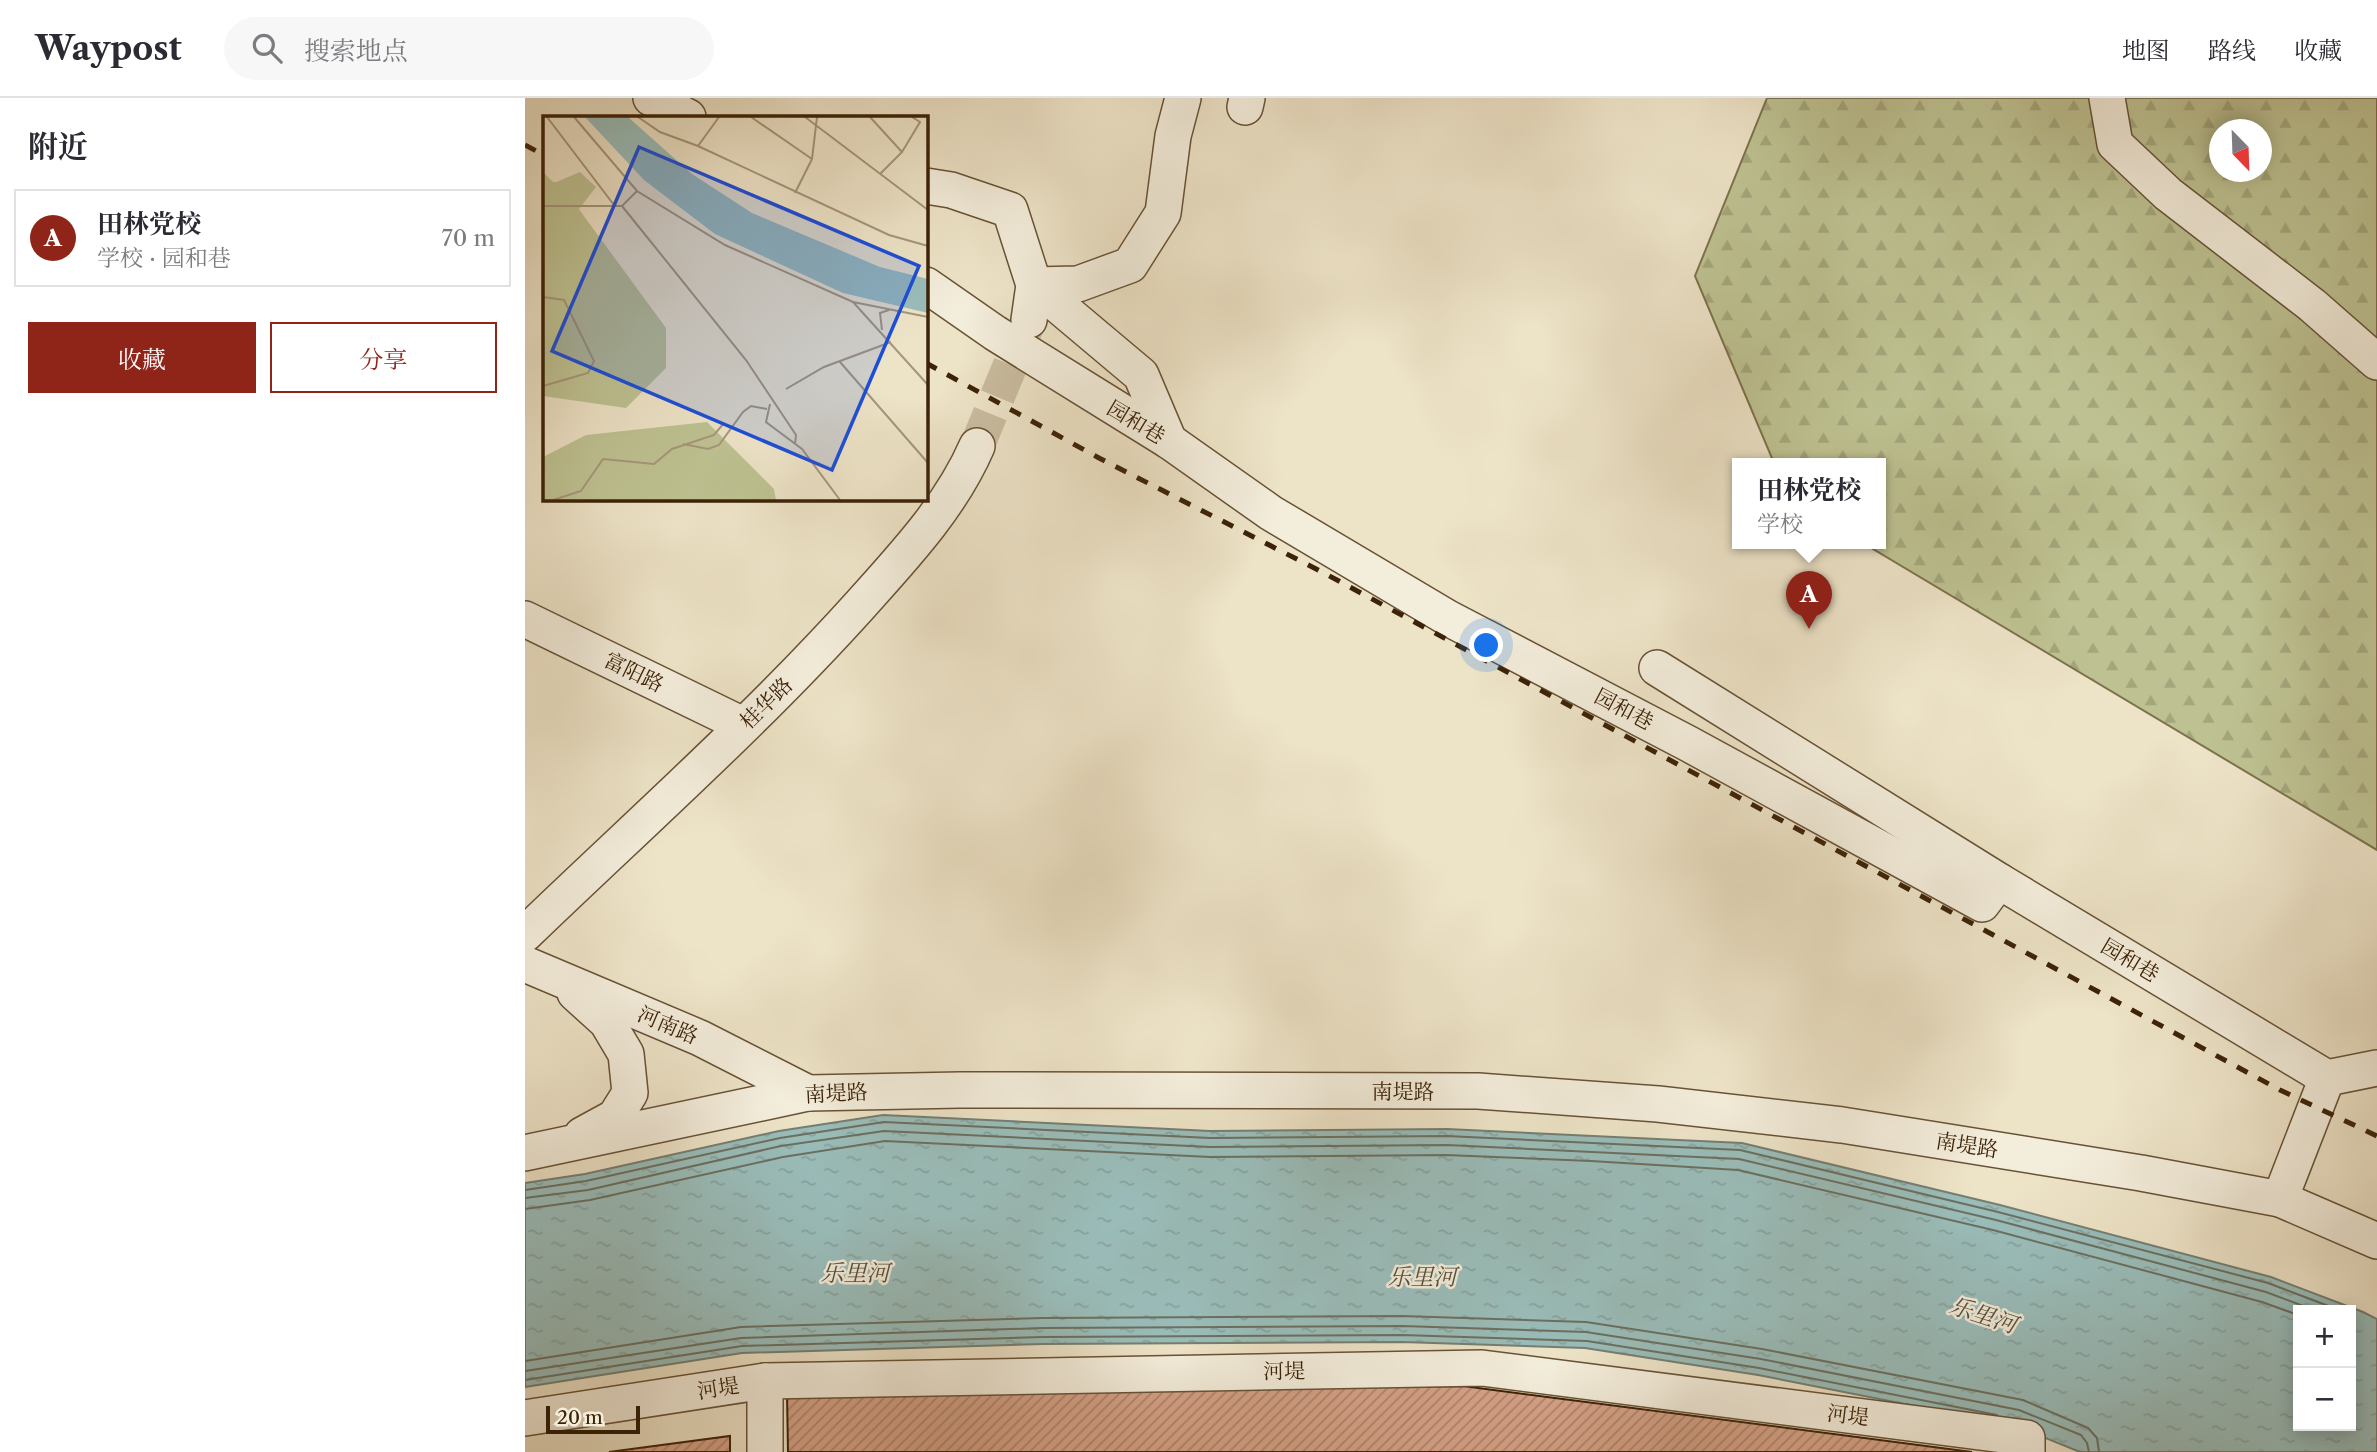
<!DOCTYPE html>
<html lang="zh">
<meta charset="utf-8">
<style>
:root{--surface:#fff;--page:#f7f7f7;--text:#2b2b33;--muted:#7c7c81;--line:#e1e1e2;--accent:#8f2418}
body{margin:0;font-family:"Libre Caslon Text","Noto Serif SC",serif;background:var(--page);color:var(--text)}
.controls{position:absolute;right:21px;bottom:21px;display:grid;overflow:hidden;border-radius:0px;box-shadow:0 4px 18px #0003}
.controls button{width:63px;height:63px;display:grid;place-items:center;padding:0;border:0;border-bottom:2px solid var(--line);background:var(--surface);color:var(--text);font:35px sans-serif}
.compass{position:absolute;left:1684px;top:21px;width:63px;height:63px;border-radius:50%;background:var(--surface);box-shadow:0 4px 18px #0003;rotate:157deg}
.scale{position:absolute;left:21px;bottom:18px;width:94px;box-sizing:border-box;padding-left:7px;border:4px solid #3c2206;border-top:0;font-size:19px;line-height:24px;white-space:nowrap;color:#3c2206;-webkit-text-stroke:5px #f3eddb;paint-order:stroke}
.you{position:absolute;left:962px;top:548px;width:24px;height:24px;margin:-18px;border:5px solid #fff;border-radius:50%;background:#1a73e8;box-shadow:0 0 0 10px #1a73e833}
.badge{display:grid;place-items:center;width:46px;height:46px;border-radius:50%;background:var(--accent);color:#fff;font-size:23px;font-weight:700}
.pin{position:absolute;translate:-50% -58px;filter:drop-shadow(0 2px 4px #0008)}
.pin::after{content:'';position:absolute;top:37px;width:24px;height:21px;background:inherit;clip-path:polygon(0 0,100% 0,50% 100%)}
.popup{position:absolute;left:1207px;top:360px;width:154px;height:91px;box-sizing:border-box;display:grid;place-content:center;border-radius:0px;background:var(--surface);filter:drop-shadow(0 2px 5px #0005);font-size:23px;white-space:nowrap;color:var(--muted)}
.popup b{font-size:26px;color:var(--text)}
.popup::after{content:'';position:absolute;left:50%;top:100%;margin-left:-14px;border:14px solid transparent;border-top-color:var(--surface)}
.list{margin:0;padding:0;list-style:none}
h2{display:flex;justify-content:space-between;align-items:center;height:91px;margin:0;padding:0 28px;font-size:30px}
h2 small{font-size:23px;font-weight:400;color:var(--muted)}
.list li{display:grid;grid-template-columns:46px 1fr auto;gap:21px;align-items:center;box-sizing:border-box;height:98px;margin:0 14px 14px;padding:0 14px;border:2px solid var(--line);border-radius:0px}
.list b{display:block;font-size:26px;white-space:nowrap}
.list p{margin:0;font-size:23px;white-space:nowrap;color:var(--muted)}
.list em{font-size:23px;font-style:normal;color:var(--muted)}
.actions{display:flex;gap:14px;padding:21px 28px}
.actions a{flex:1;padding:16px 0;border:2px solid var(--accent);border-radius:0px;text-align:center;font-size:24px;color:var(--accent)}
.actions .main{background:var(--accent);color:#fff}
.icon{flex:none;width:38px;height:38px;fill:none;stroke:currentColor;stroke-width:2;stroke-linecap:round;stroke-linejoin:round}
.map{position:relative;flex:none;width:1852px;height:1354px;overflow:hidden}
header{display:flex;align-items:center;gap:42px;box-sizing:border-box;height:98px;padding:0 35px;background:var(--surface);border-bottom:2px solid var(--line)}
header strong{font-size:33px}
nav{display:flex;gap:38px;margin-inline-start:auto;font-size:24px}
.search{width:490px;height:63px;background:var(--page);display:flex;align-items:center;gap:18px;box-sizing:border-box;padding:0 24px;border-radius:38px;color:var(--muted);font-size:26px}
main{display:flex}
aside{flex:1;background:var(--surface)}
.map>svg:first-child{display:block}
</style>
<header>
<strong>Waypost</strong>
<div class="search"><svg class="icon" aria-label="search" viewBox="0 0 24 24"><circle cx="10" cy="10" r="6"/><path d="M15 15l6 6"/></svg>搜索地点</div>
<nav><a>地图</a><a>路线</a><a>收藏</a></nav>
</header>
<main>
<aside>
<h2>附近<small></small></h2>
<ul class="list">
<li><span class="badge">A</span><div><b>田林党校</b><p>学校 · 园和巷</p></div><em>70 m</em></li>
</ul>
<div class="actions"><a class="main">收藏</a><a>分享</a></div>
</aside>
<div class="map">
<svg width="1852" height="1354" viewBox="0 0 1852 1354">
<defs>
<pattern id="forest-firs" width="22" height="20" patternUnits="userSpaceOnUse" patternTransform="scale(1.75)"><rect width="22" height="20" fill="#bec292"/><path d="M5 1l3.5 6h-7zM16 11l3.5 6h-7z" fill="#a4a67c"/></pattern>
<pattern id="water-ripples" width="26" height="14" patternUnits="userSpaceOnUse" patternTransform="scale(1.75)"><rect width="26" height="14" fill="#9abdba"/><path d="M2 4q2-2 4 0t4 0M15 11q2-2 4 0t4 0" fill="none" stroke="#86a29e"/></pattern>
<pattern id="building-hatch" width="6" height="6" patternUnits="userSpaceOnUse" patternTransform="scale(1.75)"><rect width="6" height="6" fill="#d5a186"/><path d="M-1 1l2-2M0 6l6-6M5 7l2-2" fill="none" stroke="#ae836c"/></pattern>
</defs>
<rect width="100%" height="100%" fill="#ede3c7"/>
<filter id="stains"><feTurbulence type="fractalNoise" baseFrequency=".00286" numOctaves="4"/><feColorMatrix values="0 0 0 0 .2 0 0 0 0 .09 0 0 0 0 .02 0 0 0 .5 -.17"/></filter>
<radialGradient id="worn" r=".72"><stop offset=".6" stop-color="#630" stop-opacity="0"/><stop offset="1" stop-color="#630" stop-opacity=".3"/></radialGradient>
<!-- forest -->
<path fill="url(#forest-firs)" stroke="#7d724c" stroke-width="2" fill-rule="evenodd" d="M 1242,0 L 1852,0 L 1852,752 L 1338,445 L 1356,445 L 1356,365 L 1249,365 L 1170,178 ZM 1694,32 L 1736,32 L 1736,74 L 1694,74 Z"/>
<!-- water -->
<path fill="url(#water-ripples)" stroke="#747f72" stroke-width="2" fill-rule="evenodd" d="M 358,1017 L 685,1033 L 922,1031 L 1217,1045 L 1475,1107 L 1746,1179 L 1838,1214 L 1852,1221 L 1852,1354 L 1555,1354 L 1491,1328 L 1233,1277 L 1060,1250 L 877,1244 L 518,1246 L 217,1255 L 0,1289 L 0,1085 L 60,1076 L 254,1033 ZM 1773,1212 L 1826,1212 L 1826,1328 L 1773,1328 Z"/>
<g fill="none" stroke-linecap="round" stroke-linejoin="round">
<!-- shore -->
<g stroke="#6b7060" stroke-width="2">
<polyline points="0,1092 61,1083 255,1040 359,1024 685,1040 922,1038 1215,1052 1473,1114 1743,1185 1814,1212"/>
<polyline points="0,1100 63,1092 256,1048 359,1033 685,1049 922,1047 1214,1061 1471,1122 1741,1194 1789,1212"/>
<polyline points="0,1111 65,1102 258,1059 360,1043 685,1059 921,1057 1066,1063 1213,1072 1468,1132 1737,1204 1773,1217"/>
<polyline points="0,1263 216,1229 518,1220 877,1218 1061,1224 1237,1251 1498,1302 1563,1330 1572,1340 1574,1354"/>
<polyline points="0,1273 216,1240 518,1230 877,1228 1061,1234 1236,1261 1494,1312 1556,1337 1562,1345 1564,1354"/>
<polyline points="0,1282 217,1248 518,1239 877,1237 1062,1243 1234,1270 1472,1317"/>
</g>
</g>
<!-- building -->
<g fill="url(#building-hatch)" stroke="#3c2206" stroke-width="2">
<polygon points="938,1288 1447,1354 263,1354 262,1295"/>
<polygon points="205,1338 205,1354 84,1354"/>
</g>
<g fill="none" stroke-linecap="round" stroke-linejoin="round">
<!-- minor-tunnel -->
<polyline stroke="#cabca0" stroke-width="35" stroke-dasharray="35 18" stroke-linecap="butt" points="452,348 504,222"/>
<defs>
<g id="minor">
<polyline points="126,0 163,19"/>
<polyline points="1582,0 1590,46 1643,96 1787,207 1852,264"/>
<polyline points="720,9 722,0"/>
<polyline points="401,88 426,92 485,112 509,187 504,222"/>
<polyline points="401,187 470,235 644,343 746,415 923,520 1164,646 1457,806 1474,783 1802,980"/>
<polyline points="509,187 553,186 605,167 638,115 648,38 658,0"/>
<polyline points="509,187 616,277 644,343"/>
<polyline points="0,521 218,627"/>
<polyline points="1132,570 1474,783"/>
<path d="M 0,836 C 113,727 232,622 337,505 C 380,457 426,408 452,348"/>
<polyline points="0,866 175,940 283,995"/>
<polyline points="50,895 82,924 101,956 105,995 90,1019 57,1037"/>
<polyline points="0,1055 283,995 435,992 953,993 1133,1006 1317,1027 1616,1075 1755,1101 1852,1143"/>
<polyline points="1755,1101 1802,980 1852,970"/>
<polyline points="240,1283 240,1354"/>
<polyline points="0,1320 240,1283 957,1270 1502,1340 1502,1354"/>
</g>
</defs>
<!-- minor casing -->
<use href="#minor" stroke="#685236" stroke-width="38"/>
<!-- minor -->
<use href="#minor" stroke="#f3eddb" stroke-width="35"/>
<!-- rail -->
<g stroke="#3c2206" stroke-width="5" stroke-dasharray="12 12" stroke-linecap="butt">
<polyline points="0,47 19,57"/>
<polyline points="401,265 574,360 799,475 1755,992 1852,1038"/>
</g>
</g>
<g text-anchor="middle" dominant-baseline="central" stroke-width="5" stroke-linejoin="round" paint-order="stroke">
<!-- street labels -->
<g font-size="21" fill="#3c2206" stroke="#f3eddb">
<text transform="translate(611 324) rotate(31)">园和巷</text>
<text transform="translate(109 574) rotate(26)">富阳路</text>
<text transform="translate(241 605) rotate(-44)">桂华路</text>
<text transform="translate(1099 611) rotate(28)">园和巷</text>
<text transform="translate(1605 862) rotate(31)">园和巷</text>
<text transform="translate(143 927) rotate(23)">河南路</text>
<text x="878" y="993">南堤路</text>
<text transform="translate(311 995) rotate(-3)">南堤路</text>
<text transform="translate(1442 1047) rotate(9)">南堤路</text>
<text transform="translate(759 1273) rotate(-1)">河堤</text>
<text transform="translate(193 1290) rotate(-9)">河堤</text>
<text transform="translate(1323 1317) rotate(7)">河堤</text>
</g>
<!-- water labels -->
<g font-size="23" font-style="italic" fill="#58503c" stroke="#f3eddb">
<text x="330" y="1175">乐里河</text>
<text x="897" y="1179">乐里河</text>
<text transform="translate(1458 1217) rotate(18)">乐里河</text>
</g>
</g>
<!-- overview -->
<g transform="translate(18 18)">
<rect width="385" height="385" fill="#ede3c7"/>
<path d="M 0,66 L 16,66 L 123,212 L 123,252 L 83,292 L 0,280 ZM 164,306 L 231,373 L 233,384 L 0,384 L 0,341 L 43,319 Z" fill="#bec292"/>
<path d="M 0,56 L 11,67 L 37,56 L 53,71 L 33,97 L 0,96 Z" fill="#bec292"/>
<path d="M 42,1 L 85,1 L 149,58 L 209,97 L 337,151 L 385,163 L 385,197 L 300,177 L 172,118 L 101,64 Z" fill="#9abdba"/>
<path fill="none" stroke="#a6967a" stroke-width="2" d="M 4,1 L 71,89M 31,1 L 94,75 L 182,129 L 310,186 L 385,201M 95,1 L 117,16 L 155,30 L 346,119 L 385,130M 208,1 L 269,43M 262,1 L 385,94M 327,1 L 359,36 L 337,58M 155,30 L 176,1M 359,36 L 377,6 L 369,1M 252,77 L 269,43 L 274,1M 0,90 L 79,90 L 94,75M 79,90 L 203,244 L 253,319 L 252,328M 0,181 L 21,184 L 51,245 L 45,257 L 0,270M 310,186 L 385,269M 339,214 L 337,197 L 346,194M 297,246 L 385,347M 243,273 L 281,251 L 348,226M 227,288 L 223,306 L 259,333 L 297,384M 140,328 L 165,333 L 176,329 L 200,296 L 208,290 L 224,293M 10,384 L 38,375 L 60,343 L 111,348 L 129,333 L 171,319 L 181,307"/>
<path fill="#1d4ed8" fill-opacity="0.15" stroke="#1d4ed8" stroke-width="3.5" d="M 96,31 L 376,150 L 289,354 L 9,235 Z"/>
<rect width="385" height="385" fill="none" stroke="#3c2206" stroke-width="3.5"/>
</g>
<rect width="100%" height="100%" filter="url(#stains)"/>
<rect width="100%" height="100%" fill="url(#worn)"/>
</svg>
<div class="controls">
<button>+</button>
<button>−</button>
</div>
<svg class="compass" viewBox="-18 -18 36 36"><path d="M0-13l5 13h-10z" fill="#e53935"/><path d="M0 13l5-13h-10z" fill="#7c7c81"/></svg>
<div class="scale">20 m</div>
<div class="you"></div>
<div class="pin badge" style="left:1284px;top:531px">A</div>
<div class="popup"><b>田林党校</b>学校</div>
</div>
</main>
